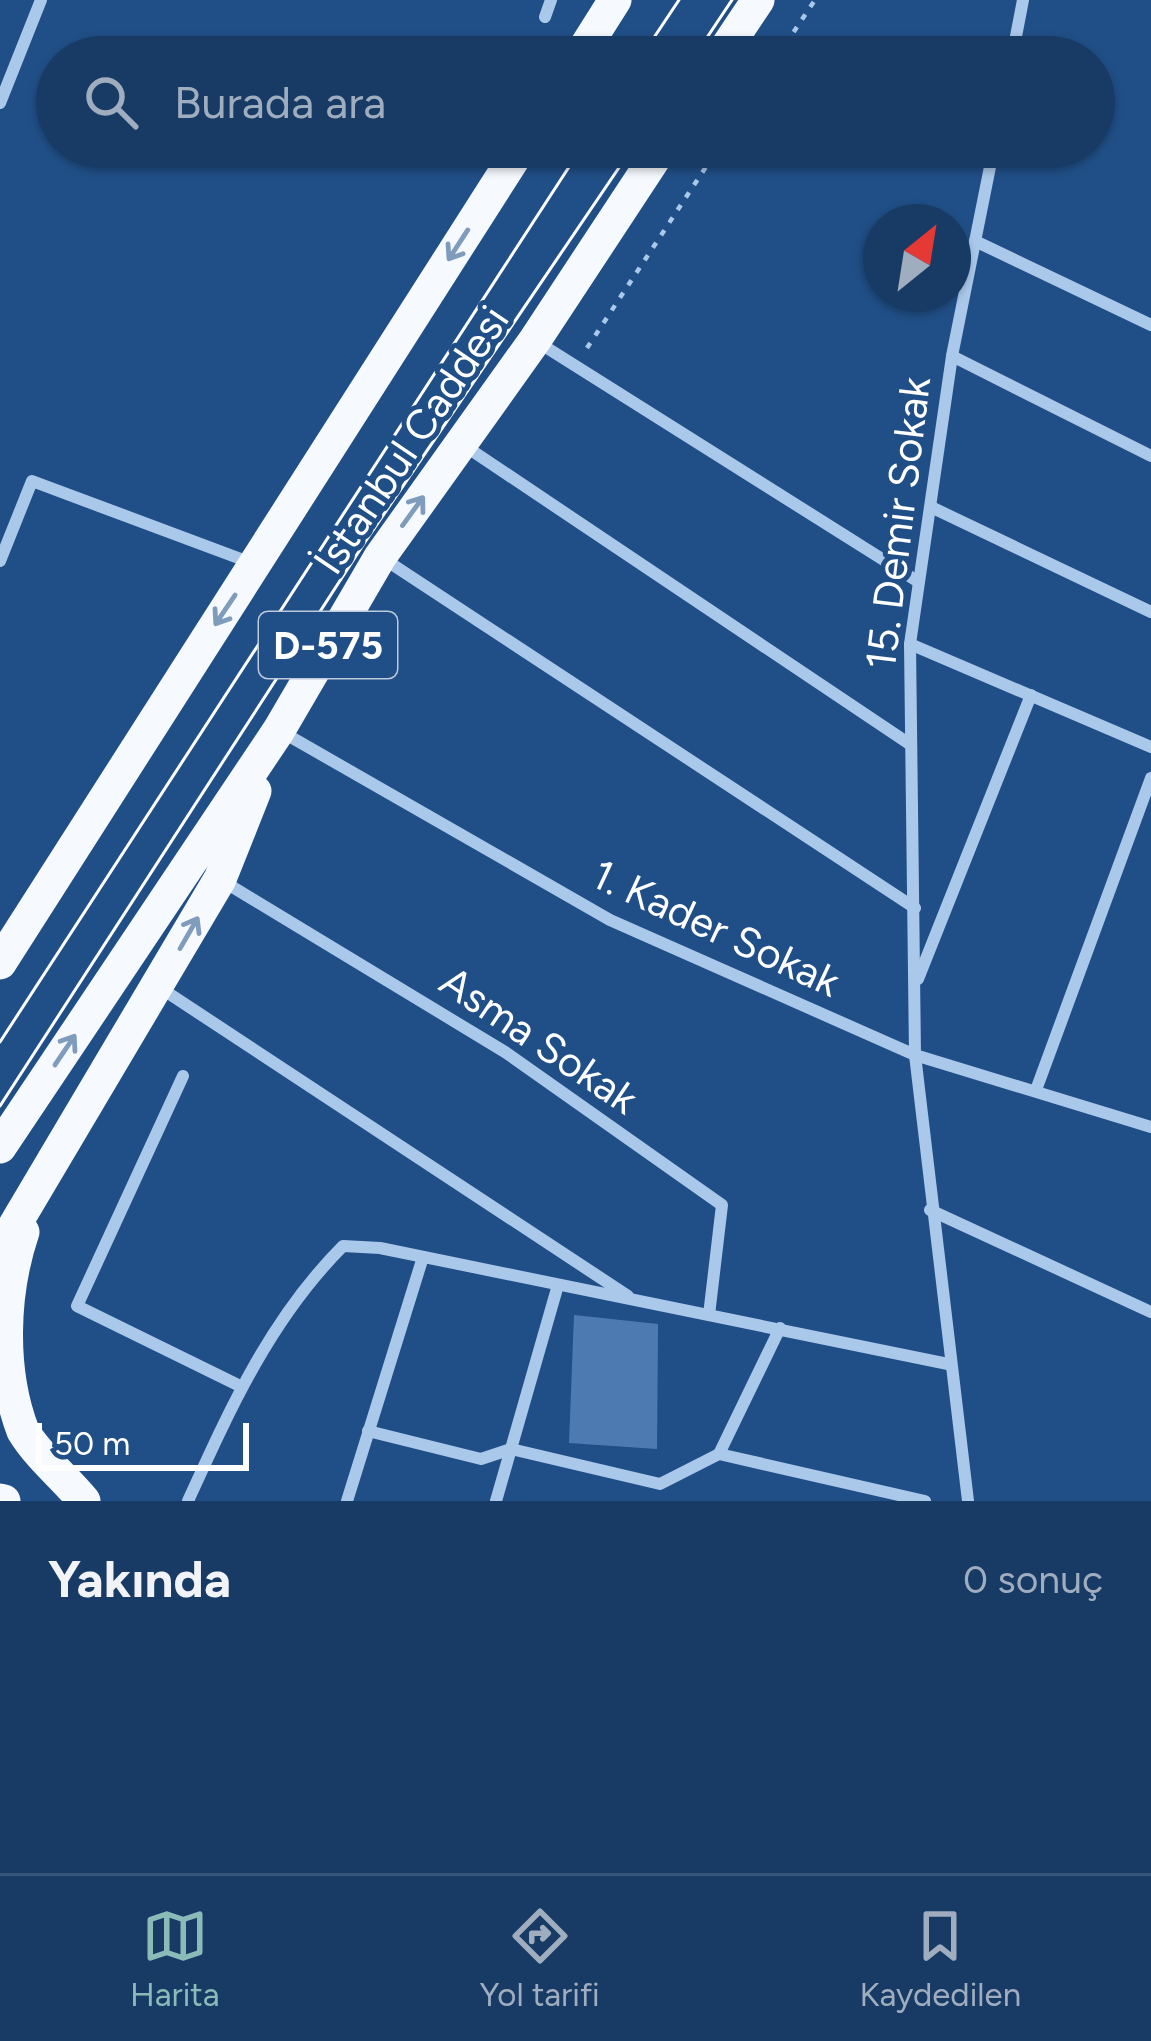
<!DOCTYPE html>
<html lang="tr">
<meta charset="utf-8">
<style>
:root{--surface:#183b65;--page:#25466e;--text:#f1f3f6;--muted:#9fadbf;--line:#365579;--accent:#8bbbb9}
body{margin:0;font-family:Figtree,sans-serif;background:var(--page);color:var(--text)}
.compass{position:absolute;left:863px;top:204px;width:108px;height:108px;border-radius:50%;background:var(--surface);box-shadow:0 3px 9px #0004;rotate:30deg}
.scale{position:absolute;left:36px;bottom:30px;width:213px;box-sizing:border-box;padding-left:12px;border:6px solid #fff;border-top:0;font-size:33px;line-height:42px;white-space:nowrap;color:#fff;-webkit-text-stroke:9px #204f87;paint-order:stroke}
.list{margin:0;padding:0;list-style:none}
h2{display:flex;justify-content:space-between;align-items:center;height:156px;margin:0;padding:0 48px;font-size:51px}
h2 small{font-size:39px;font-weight:400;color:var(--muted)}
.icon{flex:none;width:66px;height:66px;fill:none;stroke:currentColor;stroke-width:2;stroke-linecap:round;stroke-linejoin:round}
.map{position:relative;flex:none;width:1151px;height:1501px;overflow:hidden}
.search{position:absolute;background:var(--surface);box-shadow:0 3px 9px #0004;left:36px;right:36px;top:36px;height:132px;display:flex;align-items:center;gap:30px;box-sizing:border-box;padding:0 42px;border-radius:66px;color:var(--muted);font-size:45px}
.sheet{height:372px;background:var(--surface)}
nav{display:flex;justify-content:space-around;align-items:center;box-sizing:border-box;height:168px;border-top:3px solid var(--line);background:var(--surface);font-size:33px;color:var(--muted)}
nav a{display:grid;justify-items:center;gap:6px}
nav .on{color:var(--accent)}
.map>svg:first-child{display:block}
</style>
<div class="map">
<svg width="1151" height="1501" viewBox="0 0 1151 1501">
<rect width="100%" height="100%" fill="#204f87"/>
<!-- building -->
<polygon fill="#4d7bb1" points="574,1315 658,1324 657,1449 569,1443"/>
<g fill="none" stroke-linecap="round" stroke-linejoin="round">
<!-- path -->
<g stroke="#aac8ea" stroke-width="4.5" stroke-dasharray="6 9" stroke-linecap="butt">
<polyline points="777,57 815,0"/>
<polyline points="587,348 719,147"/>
</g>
<!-- minor -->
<g stroke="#aac8ea" stroke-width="12">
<polyline points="545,17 551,0"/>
<polyline points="1012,57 1023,0"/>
<polyline points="0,103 41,0"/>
<polyline points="975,241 1151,325"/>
<polyline points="536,341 917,581"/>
<polyline points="952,356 1151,456"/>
<polyline points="462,444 911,745"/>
<polyline points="931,507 1151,612"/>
<polyline points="384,559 915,908"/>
<polyline points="0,561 32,481 249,562"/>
<polyline points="910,644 1151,747"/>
<polyline points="282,732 610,920 915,1055 1151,1127"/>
<polyline points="221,880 505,1052 722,1205 709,1315"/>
<polyline points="918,979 1031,695"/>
<polyline points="159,987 628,1296"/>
<polyline points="183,1076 77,1306 240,1386"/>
<polyline points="1036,1090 1151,778"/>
<polyline points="930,1210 1151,1312"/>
<polyline points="368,1431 481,1459 511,1449 660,1484 719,1454 925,1501"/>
<polyline points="719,1454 780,1328"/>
<path d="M 188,1501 C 230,1409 270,1319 343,1246 L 380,1248 L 948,1364"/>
<polyline points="347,1501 423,1257"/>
<polyline points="496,1501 558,1285"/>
<polyline points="968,1501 915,1055 910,644 952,356 994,147"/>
</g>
<!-- trunk -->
<g stroke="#f6fafe" stroke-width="33">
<polyline points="579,57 615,0"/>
<polyline points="720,57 758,0"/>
<polyline points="0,963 521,147"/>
<polyline points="0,1147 279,730 380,557 535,340 662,147"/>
<path d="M 23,1232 C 2,1294 0,1371 23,1431 C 38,1456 65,1478 84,1501"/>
<polyline points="0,1250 220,879 255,791"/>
<polyline points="0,1500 4,1501"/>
</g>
<!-- tram -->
<g stroke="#fff" stroke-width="3">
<polyline points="641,57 679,0"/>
<polyline points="694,57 732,0"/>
<polyline points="0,1042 582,147"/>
<polyline points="0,1106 365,542 633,147"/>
</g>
</g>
<!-- one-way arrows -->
<defs><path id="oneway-shaft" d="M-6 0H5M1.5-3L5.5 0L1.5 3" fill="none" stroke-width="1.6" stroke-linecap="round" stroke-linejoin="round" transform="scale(3)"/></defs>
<g stroke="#809cbd">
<use href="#oneway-shaft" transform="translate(458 245) rotate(123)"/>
<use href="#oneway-shaft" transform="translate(413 511) rotate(-54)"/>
<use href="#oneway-shaft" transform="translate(225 610) rotate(124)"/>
<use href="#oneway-shaft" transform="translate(189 933) rotate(-60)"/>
<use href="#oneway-shaft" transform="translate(65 1050) rotate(-56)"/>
</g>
<g text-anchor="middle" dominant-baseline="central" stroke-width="10" stroke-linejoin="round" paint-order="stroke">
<!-- shield labels -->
<rect fill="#204f87" stroke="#bccadb" stroke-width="3" x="259" y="612" width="138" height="66" rx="9"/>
<g font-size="39" font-weight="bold" fill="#fff">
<text x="328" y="645">D-575</text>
</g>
<!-- street labels -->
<g font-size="42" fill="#fff" stroke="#204f87">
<text transform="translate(411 440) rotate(-56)">İstanbul Caddesi</text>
<text transform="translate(898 523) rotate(-83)">15. Demir Sokak</text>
<text transform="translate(716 928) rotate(25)">1. Kader Sokak</text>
<text transform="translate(539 1040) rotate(34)">Asma Sokak</text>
</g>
</g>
</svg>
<svg class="compass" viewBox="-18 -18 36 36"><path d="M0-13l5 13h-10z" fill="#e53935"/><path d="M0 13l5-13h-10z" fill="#9fadbf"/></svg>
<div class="scale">50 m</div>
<div class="search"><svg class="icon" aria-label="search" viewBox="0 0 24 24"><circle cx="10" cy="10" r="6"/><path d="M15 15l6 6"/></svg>Burada ara</div>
</div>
<section class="sheet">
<h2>Yakında<small>0 sonuç</small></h2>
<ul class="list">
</ul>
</section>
<nav>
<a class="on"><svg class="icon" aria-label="map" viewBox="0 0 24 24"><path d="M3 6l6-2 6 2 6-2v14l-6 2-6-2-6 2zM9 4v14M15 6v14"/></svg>Harita</a>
<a><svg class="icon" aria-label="directions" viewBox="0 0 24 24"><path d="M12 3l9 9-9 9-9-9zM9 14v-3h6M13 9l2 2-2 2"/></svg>Yol tarifi</a>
<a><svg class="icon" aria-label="saved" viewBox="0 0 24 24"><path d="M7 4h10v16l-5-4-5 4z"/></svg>Kaydedilen</a>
</nav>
